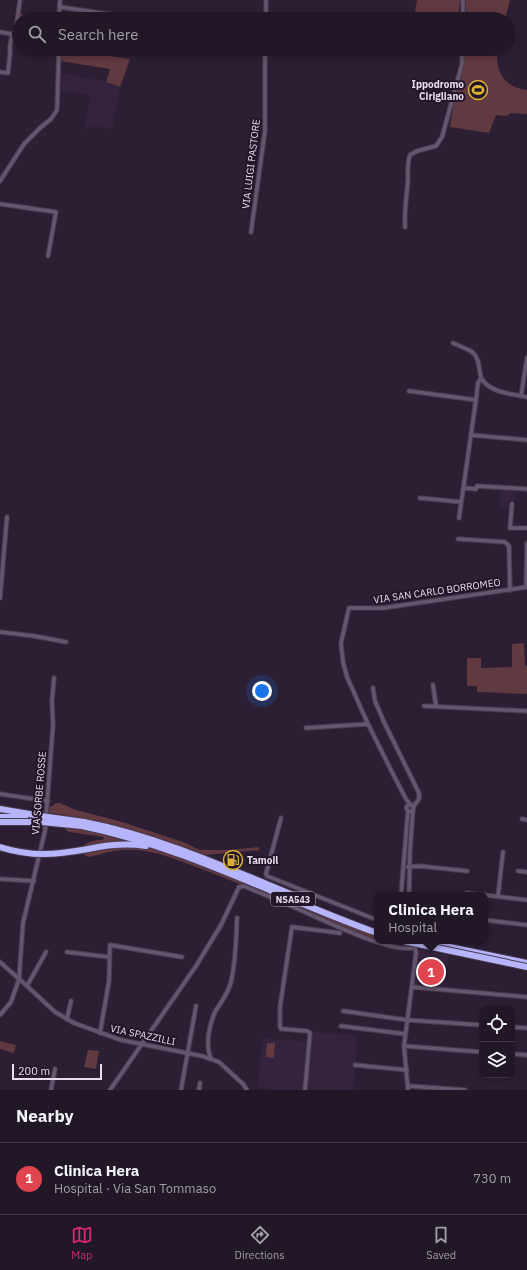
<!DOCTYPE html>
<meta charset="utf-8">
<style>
:root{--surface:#211727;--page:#2d2433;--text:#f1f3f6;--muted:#a29fa7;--line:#3e3644;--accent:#db2777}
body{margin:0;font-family:"IBM Plex Sans",sans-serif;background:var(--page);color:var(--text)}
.controls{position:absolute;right:12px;bottom:12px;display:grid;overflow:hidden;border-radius:8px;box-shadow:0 2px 6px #0003}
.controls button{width:36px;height:36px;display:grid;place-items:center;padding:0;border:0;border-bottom:1px solid var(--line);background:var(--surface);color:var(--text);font:20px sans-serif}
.scale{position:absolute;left:12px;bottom:10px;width:90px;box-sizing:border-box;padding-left:4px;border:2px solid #e7deec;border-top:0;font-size:11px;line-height:14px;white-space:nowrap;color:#e7deec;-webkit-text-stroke:3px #23152a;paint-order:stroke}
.you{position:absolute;left:262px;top:691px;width:14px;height:14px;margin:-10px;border:3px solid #fff;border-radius:50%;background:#1a73e8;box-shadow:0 0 0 6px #1a73e833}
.badge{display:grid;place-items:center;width:26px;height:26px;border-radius:50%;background:var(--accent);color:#fff;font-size:13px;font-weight:700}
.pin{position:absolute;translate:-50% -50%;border:2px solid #fff;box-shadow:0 1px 4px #0006}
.popup{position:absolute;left:374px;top:892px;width:114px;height:52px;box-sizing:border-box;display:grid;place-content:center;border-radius:8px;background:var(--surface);filter:drop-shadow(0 1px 3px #0005);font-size:13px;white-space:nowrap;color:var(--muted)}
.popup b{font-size:15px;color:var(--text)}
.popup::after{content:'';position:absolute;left:50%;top:100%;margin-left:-8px;border:8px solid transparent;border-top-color:var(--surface)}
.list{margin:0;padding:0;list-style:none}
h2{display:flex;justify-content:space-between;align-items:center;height:52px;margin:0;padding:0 16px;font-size:17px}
h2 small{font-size:13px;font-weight:400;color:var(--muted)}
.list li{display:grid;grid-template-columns:26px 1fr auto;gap:12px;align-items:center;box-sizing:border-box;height:72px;padding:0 16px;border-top:1px solid var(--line)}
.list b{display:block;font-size:15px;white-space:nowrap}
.list p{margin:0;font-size:13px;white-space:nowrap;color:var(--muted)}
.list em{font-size:13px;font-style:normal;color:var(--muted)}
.icon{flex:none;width:22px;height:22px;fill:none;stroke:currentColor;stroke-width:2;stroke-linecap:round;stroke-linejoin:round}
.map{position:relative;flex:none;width:527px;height:1090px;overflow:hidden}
.search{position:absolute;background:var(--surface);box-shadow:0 2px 6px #0003;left:12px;right:12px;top:12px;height:44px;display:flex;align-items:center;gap:10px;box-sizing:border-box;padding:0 14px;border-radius:22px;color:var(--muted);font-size:15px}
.sheet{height:124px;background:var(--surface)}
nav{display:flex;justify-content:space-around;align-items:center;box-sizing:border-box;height:56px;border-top:1px solid var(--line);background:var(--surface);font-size:11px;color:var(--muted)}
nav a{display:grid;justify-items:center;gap:2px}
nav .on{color:var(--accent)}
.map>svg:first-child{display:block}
</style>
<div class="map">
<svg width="527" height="1090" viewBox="0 0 527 1090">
<rect width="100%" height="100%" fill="#2c1f34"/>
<!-- built -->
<g fill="#35233e">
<polygon points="61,73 98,80 120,87 112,129 94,126 84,130 91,95 61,90"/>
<polygon points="501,488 515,489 514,509 500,508"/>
<polygon points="418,949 448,955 444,988 414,986"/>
<polygon points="308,1032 357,1035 354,1090 305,1089 304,1090 269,1090 269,1088 258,1088 262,1038 307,1042"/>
</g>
<!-- green -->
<g fill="#613940">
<polygon points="417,0 460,0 458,19 414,19"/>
<polygon points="466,0 510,0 505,19 465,19"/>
<polygon points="60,49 130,59 120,87 106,82 110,69 61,61"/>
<path d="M 464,49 L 498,49 C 494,70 504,88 527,90 L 527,114 L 511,113 L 507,116 L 496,115 L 489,133 L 450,127 L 454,101 L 459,78 L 462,72 Z"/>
<polygon points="524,643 525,666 527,666 527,694 477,692 477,686 467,686 467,658 481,658 481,668 512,667 512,644"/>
<polygon points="56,803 60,803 76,810 122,822 183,842 200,850 231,850 258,847 260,850 205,855 188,848 123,828 64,815 49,813 50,807"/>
<path d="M 64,826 L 68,826 L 144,843 L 82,848 C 87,841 95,840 103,840 L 104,837 L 69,832 L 65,829 Z"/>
<path d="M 137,846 C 175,851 217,871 252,886 C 294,903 335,920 377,935 L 377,940 C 304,912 234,879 160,854 C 145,851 130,848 115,851 C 106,852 98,855 90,857 L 86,856 L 82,853 L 107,847 Z"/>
<polygon points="0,1041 16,1045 14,1053 0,1049"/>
<polygon points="267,1043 275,1043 274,1058 266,1057"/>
<polygon points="88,1050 99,1051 96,1069 84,1067"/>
</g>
<!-- forest -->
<polygon fill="#7b414d" points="18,14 42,17 41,19 19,19 19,39 13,39 16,31"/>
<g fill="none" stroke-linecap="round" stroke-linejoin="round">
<defs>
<g id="street">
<polyline points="60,7 142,19"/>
<polyline points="59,19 60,0"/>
<polyline points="266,19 266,0"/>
<polyline points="463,19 463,0"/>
<polyline points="0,32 12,34"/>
<polyline points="0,72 8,73 10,53 10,46 12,34 16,29 20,0"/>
<polyline points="0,181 24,144 41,127 51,119 57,110 59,49"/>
<polyline points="0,204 56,212 48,256"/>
<path d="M 405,227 C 404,211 407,195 408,179 C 408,170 407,164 410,155 L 417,151 L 436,146 L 442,137 L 462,64 L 462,49"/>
<polyline points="251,232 265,131 265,49"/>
<polyline points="453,343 471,351 475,355 478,361 481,378 478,383 476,400 459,518"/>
<path d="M 481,378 C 490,393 512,394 527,397"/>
<polyline points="409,391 476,400"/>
<polyline points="521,396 527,358"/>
<polyline points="471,435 527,440"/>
<polyline points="464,488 476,489 477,486 527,489"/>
<polyline points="420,498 461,502"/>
<polyline points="512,504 510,528 527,528"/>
<polyline points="458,539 505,542 509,546 510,590"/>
<polyline points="526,587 527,543"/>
<polyline points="0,598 7,517"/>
<polyline points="0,632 34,636 66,642"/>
<polyline points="433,685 436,706"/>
<polyline points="373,688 375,701 384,722 419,793 419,799 413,807"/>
<polyline points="424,706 527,711"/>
<polyline points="306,728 368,724"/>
<polyline points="0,794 48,801"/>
<circle cx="410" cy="808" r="3.5"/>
<polyline points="411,805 406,799 393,774 368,724 347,677 343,662 341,643 349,608 383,608 527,587"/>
<polyline points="281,818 266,874 267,876 377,920"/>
<polyline points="522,819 527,820"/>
<polyline points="408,867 419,866 467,871"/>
<polyline points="518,871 527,872"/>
<polyline points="0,879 34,881"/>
<polyline points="467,893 527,900"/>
<polyline points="401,895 408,811"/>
<polyline points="409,895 410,851 413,810"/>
<polyline points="498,896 503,852"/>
<polyline points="485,920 527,925"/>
<polyline points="67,952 109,957"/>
<polyline points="0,962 27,986 55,1012 74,1023 121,1040 202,1056 219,1062 243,1084 247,1090"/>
<polyline points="27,986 46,952"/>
<polyline points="412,987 527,997"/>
<polyline points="343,1011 407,1020 482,1025"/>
<polyline points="0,1015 11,1002 19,979 23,923 45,831 53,725 52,701 54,678"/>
<polyline points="67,1019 71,1001"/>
<polyline points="341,1026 405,1034"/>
<polyline points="512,1027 527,1028"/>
<polyline points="100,1033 109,981 110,945 182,957"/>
<polyline points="404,1046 482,1052"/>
<polyline points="512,1054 527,1055"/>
<path d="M 211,1059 C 205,1045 209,1026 215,1012 C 221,1002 228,994 231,982 C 236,961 236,939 237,918"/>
<polyline points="355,1065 407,1070"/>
<polyline points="408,1086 465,1090"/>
<polyline points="51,1090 55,1069"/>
<path d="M 110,1090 L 196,966 L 221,925 L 239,887 L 244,886 C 262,894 282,901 300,910 C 322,919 395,956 415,947"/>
<polyline points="181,1090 196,1006"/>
<polyline points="199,1090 200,1083"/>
<polyline points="305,1090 310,1033 307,1031 283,1029 281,1029 280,1026 280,1007 292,927 340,933"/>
<polyline points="408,1090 404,1046 416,954 415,946"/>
</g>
<g id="highway">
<polyline points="0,809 41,816"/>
<polyline points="0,817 25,817"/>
<path d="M 84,822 C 162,837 236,872 310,902"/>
<path d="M 82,826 C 185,847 279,898 377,933"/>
<path d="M 88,849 C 107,845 126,843 146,846"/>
<polyline points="421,941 527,963"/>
</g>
</defs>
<!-- street casing -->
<use href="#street" stroke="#473b4d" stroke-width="5.5"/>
<!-- highway casing -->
<use href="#highway" stroke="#473b4d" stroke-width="8"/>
<!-- street -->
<use href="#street" stroke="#65556e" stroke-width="3.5"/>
<!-- highway -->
<use href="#highway" stroke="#b6b4fa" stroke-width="6"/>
<defs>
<g id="highway-bridge">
<polyline points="41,816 84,822"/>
<polyline points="0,822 42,822 82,826"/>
<path d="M 0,847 C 32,857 55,855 88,849"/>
<polyline points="404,941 527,967"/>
</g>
</defs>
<!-- highway-bridge casing -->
<use href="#highway-bridge" stroke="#473b4d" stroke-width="8" stroke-linecap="butt"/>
<!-- highway-bridge -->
<use href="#highway-bridge" stroke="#b6b4fa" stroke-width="6"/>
</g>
<!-- icons -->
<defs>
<symbol id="stadium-ring" viewBox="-11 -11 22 22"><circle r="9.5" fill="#23152a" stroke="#dab333" stroke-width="1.5"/><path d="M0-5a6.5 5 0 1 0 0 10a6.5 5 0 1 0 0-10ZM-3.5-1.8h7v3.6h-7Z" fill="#dab333"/></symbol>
<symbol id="fuel-ring" viewBox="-11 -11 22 22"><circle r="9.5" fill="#23152a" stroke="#dab333" stroke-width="1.5"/><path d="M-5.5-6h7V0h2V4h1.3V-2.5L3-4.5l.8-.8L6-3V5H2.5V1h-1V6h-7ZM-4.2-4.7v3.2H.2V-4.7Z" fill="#dab333"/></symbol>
</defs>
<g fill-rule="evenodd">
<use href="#stadium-ring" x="467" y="79" width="22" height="22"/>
<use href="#fuel-ring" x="222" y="849" width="22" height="22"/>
</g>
<g text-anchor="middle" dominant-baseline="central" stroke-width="4" stroke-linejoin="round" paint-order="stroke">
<!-- shield labels -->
<rect fill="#23152a" stroke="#aca2b2" stroke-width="1" x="271" y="892" width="44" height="14" rx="3"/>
<g font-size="9" font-weight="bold" fill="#e7deec">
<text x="293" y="899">NSA543</text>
</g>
<!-- poi labels -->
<g font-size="10" font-weight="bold" fill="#e7deec" stroke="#23152a" text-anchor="end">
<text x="464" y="84">Ippodromo<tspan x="464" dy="12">Cirigliano</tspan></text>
<text x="247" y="860" text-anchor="start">Tamoil</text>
</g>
<!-- street labels -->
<g font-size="10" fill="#e7deec" stroke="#23152a">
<text transform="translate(251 164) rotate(-83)">VIA LUIGI PASTORE</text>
<text transform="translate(437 591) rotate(-8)">VIA SAN CARLO BORROMEO</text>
<text transform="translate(39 793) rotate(-85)">VIA SORBE ROSSE</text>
<text transform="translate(143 1035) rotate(12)">VIA SPAZZILLI</text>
</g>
</g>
</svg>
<div class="controls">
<button><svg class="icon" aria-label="locate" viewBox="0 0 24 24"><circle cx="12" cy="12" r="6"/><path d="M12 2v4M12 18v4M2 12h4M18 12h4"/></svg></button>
<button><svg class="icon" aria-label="layers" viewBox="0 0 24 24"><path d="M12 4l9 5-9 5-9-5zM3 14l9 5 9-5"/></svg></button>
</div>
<div class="scale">200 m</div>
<div class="you"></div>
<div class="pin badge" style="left:431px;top:972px;background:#e0444e">1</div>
<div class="popup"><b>Clinica Hera</b>Hospital</div>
<div class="search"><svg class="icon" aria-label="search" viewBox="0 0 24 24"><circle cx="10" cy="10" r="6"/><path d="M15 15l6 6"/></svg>Search here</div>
</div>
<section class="sheet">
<h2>Nearby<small></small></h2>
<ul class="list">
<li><span class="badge" style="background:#e0444e">1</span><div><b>Clinica Hera</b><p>Hospital · Via San Tommaso</p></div><em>730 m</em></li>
</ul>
</section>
<nav>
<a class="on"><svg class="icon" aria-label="map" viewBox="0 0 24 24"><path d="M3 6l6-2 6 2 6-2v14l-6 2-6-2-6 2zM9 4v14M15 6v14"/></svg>Map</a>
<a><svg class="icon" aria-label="directions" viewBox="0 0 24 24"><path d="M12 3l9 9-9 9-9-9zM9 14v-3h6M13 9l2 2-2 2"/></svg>Directions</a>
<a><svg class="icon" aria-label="saved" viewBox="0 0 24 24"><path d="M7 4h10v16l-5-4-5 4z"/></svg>Saved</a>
</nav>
